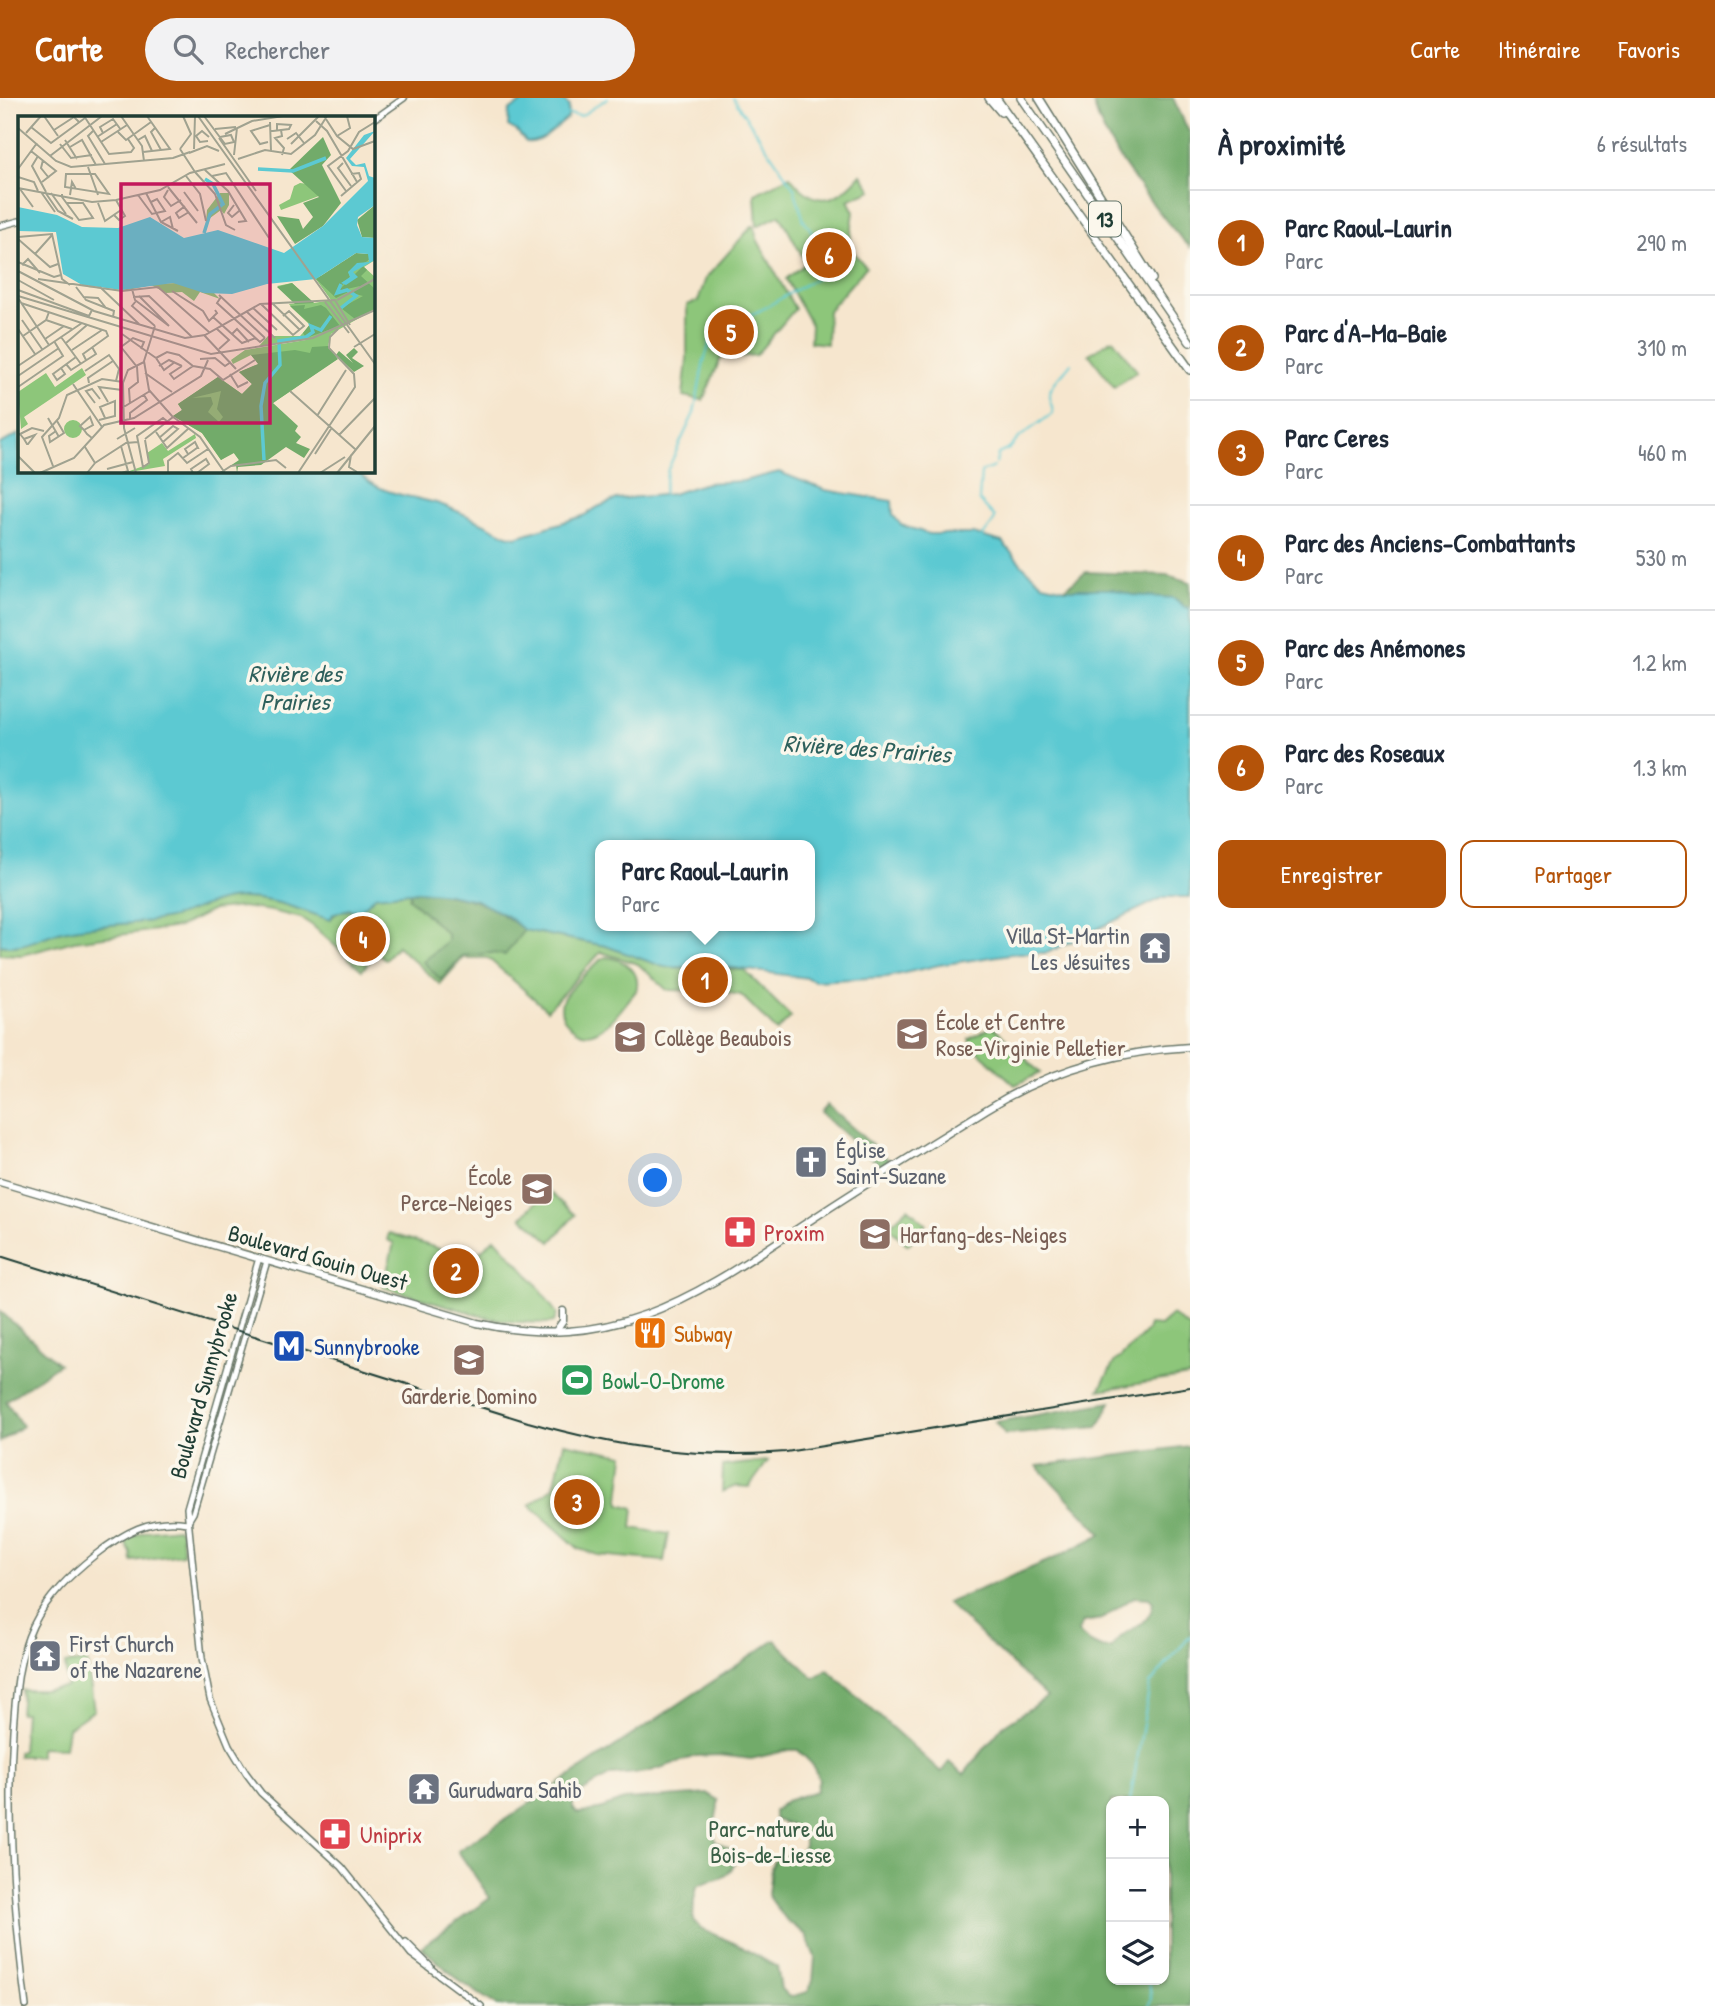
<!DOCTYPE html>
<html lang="fr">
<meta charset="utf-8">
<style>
:root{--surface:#fff;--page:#f2f2f3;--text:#1f2937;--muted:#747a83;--line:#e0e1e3;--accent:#b45309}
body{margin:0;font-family:"Patrick Hand",sans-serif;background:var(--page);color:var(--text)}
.controls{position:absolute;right:21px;bottom:21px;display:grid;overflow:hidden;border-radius:14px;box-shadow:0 2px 5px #0004}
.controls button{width:63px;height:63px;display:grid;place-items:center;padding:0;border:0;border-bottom:2px solid var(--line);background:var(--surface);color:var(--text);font:35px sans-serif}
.you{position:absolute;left:656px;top:1083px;width:24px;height:24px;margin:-18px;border:5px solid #fff;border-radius:50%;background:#1a73e8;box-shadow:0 0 0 10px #1a73e833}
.badge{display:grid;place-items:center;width:46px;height:46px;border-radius:50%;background:var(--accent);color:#fff;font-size:23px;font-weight:700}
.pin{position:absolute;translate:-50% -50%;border:4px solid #fff;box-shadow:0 2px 7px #0006}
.popup{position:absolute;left:595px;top:742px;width:220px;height:91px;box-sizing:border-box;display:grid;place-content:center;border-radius:14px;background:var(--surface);filter:drop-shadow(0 2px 5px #0005);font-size:23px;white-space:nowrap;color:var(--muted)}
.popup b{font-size:26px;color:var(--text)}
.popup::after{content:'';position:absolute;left:50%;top:100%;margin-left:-14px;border:14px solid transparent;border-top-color:var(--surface)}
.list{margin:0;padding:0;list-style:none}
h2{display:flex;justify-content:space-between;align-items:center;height:91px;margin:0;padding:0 28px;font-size:30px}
h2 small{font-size:23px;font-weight:400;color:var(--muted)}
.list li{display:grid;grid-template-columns:46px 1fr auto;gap:21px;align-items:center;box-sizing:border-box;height:105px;padding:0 28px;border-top:2px solid var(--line)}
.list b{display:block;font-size:26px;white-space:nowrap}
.list p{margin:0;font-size:23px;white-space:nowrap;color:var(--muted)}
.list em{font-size:23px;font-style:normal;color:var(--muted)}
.actions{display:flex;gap:14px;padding:21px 28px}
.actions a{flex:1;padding:16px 0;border:2px solid var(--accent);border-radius:14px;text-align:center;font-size:24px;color:var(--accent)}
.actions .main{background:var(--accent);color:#fff}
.icon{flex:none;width:38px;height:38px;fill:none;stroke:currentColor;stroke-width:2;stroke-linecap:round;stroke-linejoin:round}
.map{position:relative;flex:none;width:1190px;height:1908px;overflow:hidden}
header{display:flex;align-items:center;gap:42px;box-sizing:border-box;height:98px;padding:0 35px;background:var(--accent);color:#fff}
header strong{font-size:33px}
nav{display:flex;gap:38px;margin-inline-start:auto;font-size:24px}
.search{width:490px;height:63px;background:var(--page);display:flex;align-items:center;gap:18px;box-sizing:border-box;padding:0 24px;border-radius:38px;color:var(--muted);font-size:26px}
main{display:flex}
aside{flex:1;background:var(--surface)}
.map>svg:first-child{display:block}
</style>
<header>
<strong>Carte</strong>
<div class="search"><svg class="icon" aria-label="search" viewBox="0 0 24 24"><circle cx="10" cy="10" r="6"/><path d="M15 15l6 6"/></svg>Rechercher</div>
<nav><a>Carte</a><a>Itinéraire</a><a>Favoris</a></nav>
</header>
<main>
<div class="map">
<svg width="1190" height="1908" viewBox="0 0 1190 1908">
<rect width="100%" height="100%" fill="#fbf7ec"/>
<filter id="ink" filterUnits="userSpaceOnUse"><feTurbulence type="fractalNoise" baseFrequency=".0143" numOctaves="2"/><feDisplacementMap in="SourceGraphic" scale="14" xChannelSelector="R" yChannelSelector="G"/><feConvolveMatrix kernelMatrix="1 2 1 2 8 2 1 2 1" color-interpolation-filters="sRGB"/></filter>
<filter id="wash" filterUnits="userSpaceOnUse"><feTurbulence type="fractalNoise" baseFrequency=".00686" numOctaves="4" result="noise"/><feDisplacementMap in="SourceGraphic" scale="28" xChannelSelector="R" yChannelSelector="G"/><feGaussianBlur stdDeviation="1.57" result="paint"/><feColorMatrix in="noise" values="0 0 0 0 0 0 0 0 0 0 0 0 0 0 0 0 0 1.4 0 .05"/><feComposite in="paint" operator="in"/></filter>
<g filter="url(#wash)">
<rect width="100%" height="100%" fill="#f6e6ce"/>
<!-- green -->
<g fill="#8dc67a" stroke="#568257" stroke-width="2">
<path d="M 861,76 L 872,92 L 848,102 L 854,114 L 849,149 L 866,169 L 828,213 L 827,246 L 810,244 L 811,227 L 786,181 L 806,165 L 780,117 L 757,128 L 755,96 L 790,78 C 815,111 836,106 861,76 Z"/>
<polygon points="752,128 754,128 757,141 795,211 756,257 721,260 703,302 683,298 687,261 687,207 698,203 706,180"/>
<polygon points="1113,241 1137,273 1114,289 1089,256"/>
<path d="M 419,793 L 476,802 L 507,818 L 524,832 L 606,848 L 664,869 L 744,872 L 791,919 L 777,933 L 741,897 L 720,893 L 667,892 L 638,866 L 601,854 L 547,912 L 488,860 L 463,860 L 440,886 L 397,848 L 385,861 L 377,855 L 362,872 L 313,828 L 301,820 L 271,813 L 242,809 L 213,812 L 179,829 L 74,843 L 22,857 L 0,856 L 0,847 C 26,852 43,836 67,832 C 98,826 131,827 163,821 C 182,818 201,808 219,803 C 255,793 296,810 330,822 C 336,812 349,811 359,814 L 375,798 Z"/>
<path d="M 606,859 C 624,861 642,873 636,893 C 619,913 592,958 565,922 C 561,916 560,908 563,901 C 570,888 591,872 601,861 Z"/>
<polygon points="992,929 996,931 1040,975 1015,987 971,947 969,941"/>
<polygon points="547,1092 575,1117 551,1144 522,1119"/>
<polygon points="908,1110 926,1126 908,1147 888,1129"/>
<polygon points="389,1135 472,1161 495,1140 535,1184 557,1216 554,1224 549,1225 515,1224 489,1220 383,1189 394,1145 387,1142"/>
<polygon points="1172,1217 1190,1230 1190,1278 1099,1292 1115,1263 1120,1260 1147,1233 1149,1227 1160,1228"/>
<polygon points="564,1345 624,1357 619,1401 620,1406 634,1410 632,1430 669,1436 664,1463 598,1457 579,1451 530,1407 554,1389"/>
<polygon points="768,1363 749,1389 736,1388 722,1394 723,1368"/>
<polygon points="177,1430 181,1434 183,1456 132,1463 131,1455 126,1446 129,1439 147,1433"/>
<polygon points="87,1564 94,1612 68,1630 65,1650 40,1649 40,1658 18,1658 18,1654 22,1653 25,1615 20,1615 22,1592 45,1592 67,1589 65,1566"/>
</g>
<!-- forest -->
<g fill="#72ab6a" stroke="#48744f" stroke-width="2" fill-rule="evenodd">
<path d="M 1094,0 L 1173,0 L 1190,36 L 1190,149 C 1166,126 1091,32 1094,0 Z"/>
<polygon points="1086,474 1167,477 1190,484 1190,510 1185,509 1174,500 1132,497 1112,491 1064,491"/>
<path d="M 419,793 C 464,797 488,803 524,832 L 505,857 L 491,855 L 462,858 L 441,882 L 423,864 L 447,843 L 447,836 L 409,800 L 411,794 Z"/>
<polygon points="827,1007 890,1063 881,1068 820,1015"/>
<polygon points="0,1213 59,1266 6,1303 22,1328 0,1344"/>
<polygon points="1111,1304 1098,1329 1005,1337 995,1324"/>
<path d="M 1190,1348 L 1190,1908 L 498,1908 L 461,1884 L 421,1849 L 490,1800 L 458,1753 L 775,1542 L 814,1580 L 827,1571 L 941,1674 L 949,1664 L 964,1676 L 1003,1628 L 1047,1599 L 947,1505 L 1055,1460 L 1102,1436 L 1037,1368 ZM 1134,1499 L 1149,1500 L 1153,1504 C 1150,1533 1123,1528 1112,1550 C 1101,1553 1085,1543 1078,1534 L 1083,1524 L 1102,1521 ZM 789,1652 L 798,1652 L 812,1666 L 819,1681 L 816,1693 L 786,1703 L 774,1713 L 774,1720 C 781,1727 794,1724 804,1734 L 804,1748 L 801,1753 L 776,1760 L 771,1770 L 768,1797 L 785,1821 L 806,1837 L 815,1859 L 813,1883 L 808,1894 L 789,1899 L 781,1891 L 777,1869 L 734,1845 L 701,1831 L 693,1822 L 694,1802 L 697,1788 C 716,1778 731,1786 736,1757 L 733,1753 L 715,1743 C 711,1725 719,1718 718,1702 L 708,1696 L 624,1702 L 591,1714 L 577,1715 L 573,1711 L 573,1704 L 578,1696 L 611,1677 L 648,1674 L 696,1658 L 719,1657 L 751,1661 ZM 1111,1703 L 1164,1703 L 1164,1882 L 1111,1882 Z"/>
</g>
<!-- water -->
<g fill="#5cc9d2" stroke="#3e8383" stroke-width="2" fill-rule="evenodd">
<path d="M 528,0 L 562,0 L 569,8 L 568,20 C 556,29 543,46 526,44 L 517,33 L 508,28 L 509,13 Z"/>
<path d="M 19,336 L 19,373 L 358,373 C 379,399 414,397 442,407 C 464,415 486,427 507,437 L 516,439 L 583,418 L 598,409 L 617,401 L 672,396 L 706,385 L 743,383 L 779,374 L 825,392 L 892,403 L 893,417 L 901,427 L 929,436 L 973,436 L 1002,444 L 1024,469 L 1043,486 L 1065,491 L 1112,491 L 1132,497 L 1174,500 L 1185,509 L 1190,510 L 1190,799 L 1164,799 L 1047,855 L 1017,855 L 939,867 L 887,879 L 815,883 L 807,880 L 734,870 L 664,869 L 606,848 L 524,832 L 507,818 L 476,802 L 448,796 L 419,793 L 375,798 L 359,814 L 349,811 L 333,816 L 330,822 C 296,810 255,793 220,803 C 201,808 183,818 163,821 C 131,827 99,826 67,832 C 43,836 26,852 0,847 L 0,346 ZM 600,747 L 810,747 L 810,828 L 600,828 Z"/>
</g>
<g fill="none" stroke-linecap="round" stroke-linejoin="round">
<!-- stream -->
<g stroke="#5cc9d2" stroke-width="2">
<polyline points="568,16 581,18 608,0"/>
<path d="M 996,365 L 998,356 L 1009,351 L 1021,338 L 1052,316 C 1054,308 1050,306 1049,299 C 1048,288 1065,274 1071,265"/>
<polyline points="663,396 668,371 694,315 704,263 712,239 727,227 761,212 816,180 819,154 811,132 804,123 794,90 733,0"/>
<polyline points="982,439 994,423 995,419 979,402 981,374 994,369"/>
<polyline points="1130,1703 1150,1586 1190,1538"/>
<polyline points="1149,1882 1151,1900 1149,1908"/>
</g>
</g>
</g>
<g filter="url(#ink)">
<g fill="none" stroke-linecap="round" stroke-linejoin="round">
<defs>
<g id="minor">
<polyline points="373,22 404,0"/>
<polyline points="0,128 19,123"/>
<polyline points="259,1160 187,1410 202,1560 210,1601 229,1647 246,1675 261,1695 342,1769 411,1856 481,1908"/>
<polyline points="187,1425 193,1415 267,1163"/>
<polyline points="406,1844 431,1869"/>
<path d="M 26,1908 C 14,1816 7,1725 13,1632 C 16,1596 17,1562 33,1528 C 47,1499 70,1477 95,1457 C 123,1435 150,1419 187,1425"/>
</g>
<g id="major">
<path d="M 0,1084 L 477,1225 C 623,1258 706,1190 820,1116 C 875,1080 931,1046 987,1011 C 1048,973 1118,953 1190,949"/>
<polyline points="556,1233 563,1223 563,1213"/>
</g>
<g id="highway">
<polyline points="989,0 1001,14"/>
<polyline points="996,0 1190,272"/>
<polyline points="1021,0 1190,244"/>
<polyline points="1039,0 1152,181"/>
</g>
</defs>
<!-- minor casing -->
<use href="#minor" stroke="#6a786a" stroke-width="8"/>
<!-- major casing -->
<use href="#major" stroke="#6a786a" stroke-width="9"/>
<!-- highway casing -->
<use href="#highway" stroke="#6a786a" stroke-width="10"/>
<!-- minor -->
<use href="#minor" stroke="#fff" stroke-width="5"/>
<!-- major -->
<use href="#major" stroke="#fff" stroke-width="6"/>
<!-- highway -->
<use href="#highway" stroke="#fff" stroke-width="7"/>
<!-- tram -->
<path stroke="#1f3d34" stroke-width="2" d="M 0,1158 L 528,1324 C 617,1349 693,1361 786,1354 L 1190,1289"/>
</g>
</g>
<!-- icons -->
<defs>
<symbol id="temple-square" viewBox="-11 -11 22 22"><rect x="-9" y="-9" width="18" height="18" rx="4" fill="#6b7280" stroke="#fbf7ec"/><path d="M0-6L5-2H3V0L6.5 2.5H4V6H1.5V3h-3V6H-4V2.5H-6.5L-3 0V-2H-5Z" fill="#fff"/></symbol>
<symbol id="school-square" viewBox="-11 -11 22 22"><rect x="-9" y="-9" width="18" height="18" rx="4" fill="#8d6e63" stroke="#fbf7ec"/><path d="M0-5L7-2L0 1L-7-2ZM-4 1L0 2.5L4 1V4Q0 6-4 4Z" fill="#fff"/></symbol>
<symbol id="church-square" viewBox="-11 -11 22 22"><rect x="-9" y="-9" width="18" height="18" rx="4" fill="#6b7280" stroke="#fbf7ec"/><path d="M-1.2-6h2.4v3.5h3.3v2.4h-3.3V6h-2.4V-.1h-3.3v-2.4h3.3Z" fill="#fff"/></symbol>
<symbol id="pharmacy-square" viewBox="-11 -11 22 22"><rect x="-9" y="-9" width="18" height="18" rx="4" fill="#e0444e" stroke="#fbf7ec"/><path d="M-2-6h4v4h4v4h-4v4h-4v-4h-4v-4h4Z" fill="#fff"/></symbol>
<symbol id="restaurant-square" viewBox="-11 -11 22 22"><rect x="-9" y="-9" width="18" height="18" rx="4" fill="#e8710a" stroke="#fbf7ec"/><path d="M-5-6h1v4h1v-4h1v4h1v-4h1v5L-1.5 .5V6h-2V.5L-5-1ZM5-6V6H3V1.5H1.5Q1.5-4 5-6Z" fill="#fff"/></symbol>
<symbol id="metro-square" viewBox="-11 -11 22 22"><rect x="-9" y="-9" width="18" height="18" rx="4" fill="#1a4fb4" stroke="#fbf7ec"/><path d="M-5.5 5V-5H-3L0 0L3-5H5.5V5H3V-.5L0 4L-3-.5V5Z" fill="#fff"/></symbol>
<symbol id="stadium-square" viewBox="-11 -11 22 22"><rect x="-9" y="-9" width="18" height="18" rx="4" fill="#2e9e5b" stroke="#fbf7ec"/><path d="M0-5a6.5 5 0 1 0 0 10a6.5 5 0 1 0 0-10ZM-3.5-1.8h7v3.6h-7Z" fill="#fff"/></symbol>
</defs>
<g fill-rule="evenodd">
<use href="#temple-square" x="1136" y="831" width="38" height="38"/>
<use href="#school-square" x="893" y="917" width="38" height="38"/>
<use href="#school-square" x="611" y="920" width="38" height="38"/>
<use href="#church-square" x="792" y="1045" width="38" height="38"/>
<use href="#school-square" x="518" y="1072" width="38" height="38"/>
<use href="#pharmacy-square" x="721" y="1115" width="38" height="38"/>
<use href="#school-square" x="856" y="1117" width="38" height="38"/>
<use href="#restaurant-square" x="631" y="1216" width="38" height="38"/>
<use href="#metro-square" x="270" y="1229" width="38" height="38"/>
<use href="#school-square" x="450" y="1243" width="38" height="38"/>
<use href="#stadium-square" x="558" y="1263" width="38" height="38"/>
<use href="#temple-square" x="26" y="1539" width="38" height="38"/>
<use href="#temple-square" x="405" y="1672" width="38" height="38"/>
<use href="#pharmacy-square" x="316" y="1717" width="38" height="38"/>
</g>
<g text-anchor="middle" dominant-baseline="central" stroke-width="7" stroke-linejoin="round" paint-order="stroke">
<!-- shield labels -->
<rect fill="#fbf7ec" stroke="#61756b" stroke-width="2" x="1089" y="103.5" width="32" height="35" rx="5"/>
<g font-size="21" font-weight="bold" fill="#1f3d34">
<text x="1105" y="121">13</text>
</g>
<!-- worship labels -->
<g font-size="23" fill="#5b616d" stroke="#fbf7ec" text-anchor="start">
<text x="1130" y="837" text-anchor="end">Villa St-Martin<tspan x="1130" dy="26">Les Jésuites</tspan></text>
<text x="836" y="1051">Église<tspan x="836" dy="26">Saint-Suzane</tspan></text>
<text x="70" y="1545">First Church<tspan x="70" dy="26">of the Nazarene</tspan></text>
<text x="448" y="1691">Gurudwara Sahib</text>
</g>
<!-- education labels -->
<g font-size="23" fill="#785e54" stroke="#fbf7ec" text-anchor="start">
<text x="936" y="923">École et Centre<tspan x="936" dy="26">Rose-Virginie Pelletier</tspan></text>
<text x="654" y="939">Collège Beaubois</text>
<text x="512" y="1078" text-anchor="end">École<tspan x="512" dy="26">Perce-Neiges</tspan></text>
<text x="900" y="1136">Harfang-des-Neiges</text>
<text x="469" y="1297" text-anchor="middle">Garderie Domino</text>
</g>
<!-- health labels -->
<g font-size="23" fill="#be3a42" stroke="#fbf7ec" text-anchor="start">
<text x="764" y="1134">Proxim</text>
<text x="360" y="1736">Uniprix</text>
</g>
<!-- street labels -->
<g font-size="23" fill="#1f3d34" stroke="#fbf7ec">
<text transform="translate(318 1159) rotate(16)">Boulevard Gouin Ouest</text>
<text transform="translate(203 1287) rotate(-74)">Boulevard Sunnybrooke</text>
</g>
<!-- food labels -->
<g font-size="23" fill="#c56008" stroke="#fbf7ec" text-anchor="start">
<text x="674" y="1235">Subway</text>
</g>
<!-- transit labels -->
<g font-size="23" fill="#164399" stroke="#fbf7ec" text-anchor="start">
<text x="314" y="1248">Sunnybrooke</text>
</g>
<!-- leisure labels -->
<g font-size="23" fill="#27864d" stroke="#fbf7ec" text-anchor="start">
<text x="602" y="1282">Bowl-O-Drome</text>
</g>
<!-- park labels -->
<g font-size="23" fill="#3a5f46" stroke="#fbf7ec">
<text x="771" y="1730">Parc-nature du<tspan x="771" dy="26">Bois-de-Liesse</tspan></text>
</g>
<!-- water labels -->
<g font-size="24" font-style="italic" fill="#2e605c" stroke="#fbf7ec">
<text x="295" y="575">Rivière des<tspan x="295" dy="28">Prairies</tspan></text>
<text transform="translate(867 650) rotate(4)">Rivière des Prairies</text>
</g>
</g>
<!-- overview -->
<g transform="translate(18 18)">
<rect width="357" height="357" fill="#f6e6ce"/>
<path d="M 282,67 L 290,68 L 301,80 L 263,94 L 261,89 L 272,83 L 276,70 ZM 202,77 L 211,77 L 211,89 L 206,98 L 203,94 L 188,105 L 189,94 ZM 357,144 L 346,151 L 357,161 L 357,193 L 313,218 L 310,230 L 319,243 L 255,287 L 221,344 L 215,336 L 203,344 L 184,317 L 155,300 L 164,294 L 160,288 L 200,261 L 224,278 L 234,268 L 221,256 L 241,248 L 233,239 L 215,248 L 213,244 L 227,234 L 288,224 L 241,230 L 250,220 L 282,220 L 292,209 L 274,192 L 271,188 L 279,187 L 259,170 L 274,167 L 296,187 L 313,184 L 297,162 L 315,156 L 324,146 ZM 159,167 L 196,177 L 202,183 L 182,176 L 176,185 L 164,176 L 148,177 L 133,169 L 105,175 L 61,170 L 104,174 L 130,168 ZM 64,252 L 68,259 L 6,301 L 10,308 L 3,313 L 0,276 L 28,257 L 37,271 ZM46 313a9 9 0 1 1 18 0a9 9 0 1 1-18 0ZM 177,318 L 178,322 L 145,343 L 147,350 L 106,357 L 131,348 L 129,337 L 144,327 L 150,335 Z" fill="#8dc67a"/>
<path d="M 305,21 L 313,39 L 304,49 L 323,87 L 305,110 L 277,128 L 259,100 L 281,103 L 285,113 L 295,101 L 285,87 L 301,81 L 271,54 ZM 357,89 L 357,122 L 344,121 L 339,104 ZM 338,137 L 351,138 L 353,143 L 330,156 L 332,161 L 319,175 L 330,176 L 318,182 L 298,163 ZM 345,150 L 349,154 L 343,160 L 357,173 L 357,193 L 337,203 L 323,192 L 345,180 L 334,177 L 342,170 L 320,175 ZM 274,167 L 296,187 L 277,188 L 259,171 ZM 287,189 L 286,193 L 303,189 L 308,192 L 322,210 L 288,222 L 285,217 L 292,208 L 272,190 ZM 310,230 L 320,243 L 255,287 L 280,310 L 277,315 L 283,321 L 278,327 L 292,333 L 286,342 L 268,331 L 243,349 L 220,351 L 219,357 L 218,349 L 212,350 L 221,344 L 216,337 L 203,344 L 184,317 L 155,300 L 164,294 L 160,288 L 200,261 L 224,278 L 234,268 L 221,256 L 240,248 L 233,239 L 277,234 L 292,237 L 294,231 ZM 203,275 L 199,293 L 205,301 L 201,306 L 190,296 L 195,288 L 193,281 L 174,282 ZM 336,232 L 340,236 L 334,242 L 346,250 L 336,256 L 318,239 L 321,235 L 335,247 L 328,239 Z" fill="#72ab6a" fill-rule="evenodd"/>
<path d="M 357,15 L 332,43 L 338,49 L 347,47 L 351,60 L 357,62 L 357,89 L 340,101 L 339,109 L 344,121 L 357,122 L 357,144 L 335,156 L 340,161 L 328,169 L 323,167 L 332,161 L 330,156 L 339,147 L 351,146 L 350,138 L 338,137 L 298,163 L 249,168 L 214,178 L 186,177 L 155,167 L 104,174 L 64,169 L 45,158 L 38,116 L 0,115 L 0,91 L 39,99 L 64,111 L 100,112 L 132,101 L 166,122 L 200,114 L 266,137 L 305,110 L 350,65 L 346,51 L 334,50 L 328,42 L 346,19 Z" fill="#5cc9d2"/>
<path fill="none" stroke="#5cc9d2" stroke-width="3.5" d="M 240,53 L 275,55 L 308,42M 186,117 L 192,98 L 205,88 L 195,68 L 187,63M 323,192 L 338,180 L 329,174 L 319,177 L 323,168M 246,344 L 243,290 L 247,267 L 262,249 L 261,225 L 288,221 L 295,216 L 293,210 L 303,214 L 313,200"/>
<path fill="none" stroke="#a0a290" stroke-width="2" d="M 26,0 L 40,20M 66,0 L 91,38 L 113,36 L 116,32 L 110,23M 103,0 L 124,30 L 126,45M 180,0 L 357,248M 186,0 L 207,28 L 216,26 L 213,19 L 202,21M 306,0 L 319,20 L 335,33 L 357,25M 298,5 L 309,15 L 339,66M 252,6 L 253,35M 13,11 L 33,27 L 67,2M 0,12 L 38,45 L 53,51 L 155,42 L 172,36M 137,12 L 133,16 L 143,34M 197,13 L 218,11M 36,14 L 56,1 L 61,6M 263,14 L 264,20 L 257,22 L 266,32 L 264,39M 75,15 L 70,20 L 87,48M 252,15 L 255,15 L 271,13 L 273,9 L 259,8 L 259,14M 100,16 L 108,24 L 133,6M 8,17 L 23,0M 85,17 L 82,11 L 95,3 L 103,14M 207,18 L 234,5 L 265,0M 319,20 L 332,12 L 329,0M 79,21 L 99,8M 201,22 L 238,75M 269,23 L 278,17 L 286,27M 47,24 L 59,43M 120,24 L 127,20 L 134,35M 190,25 L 182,26 L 178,20 L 184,15 L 191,21M 83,26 L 109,9M 250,26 L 242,28 L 233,15 L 252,9M 42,28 L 53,42 L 74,39M 273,28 L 301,0M 52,31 L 64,24 L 78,49M 162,33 L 173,18 L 165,0M 162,33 L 177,56M 176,33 L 177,0M 13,35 L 38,55 L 24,66M 125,36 L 152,33 L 129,0M 171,37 L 189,30 L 201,35M 216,39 L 219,12M 20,40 L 14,50 L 28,76M 32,40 L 84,0M 220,43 L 247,34 L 273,38 L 297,19 L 309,0M 25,44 L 23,52 L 31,62M 325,47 L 320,52 L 333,70M 70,51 L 80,79M 0,53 L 19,27M 187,54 L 210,75 L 228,105 L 220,106M 177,56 L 197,78 L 208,109 L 217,114M 48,58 L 77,58 L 91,78 L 47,71 ZM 168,60 L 182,78 L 188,105M 194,60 L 208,57 L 251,122M 0,61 L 16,66 L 20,75M 150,71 L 179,107M 0,72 L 74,86 L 98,84 L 142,74 L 172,57 L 207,48M 2,73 L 15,91M 150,74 L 146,81 L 153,90 L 163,84M 328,75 L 310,50 L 330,35 L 341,16 L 357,6M 23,76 L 37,96M 27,76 L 40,95 L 55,103M 166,76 L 180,95M 33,77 L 48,98M 128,77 L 143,106 L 160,115M 44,78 L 44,81 L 61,104 L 75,102 L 65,87 L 49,87M 52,79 L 54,66 L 58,73M 120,79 L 134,98 L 147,95 L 139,83 L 133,86M 323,80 L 343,63 L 341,57 L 333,58M 80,87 L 87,105 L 103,94M 216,89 L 210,97 L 214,101 L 221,95M 167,90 L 158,97 L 161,102 L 171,96M 96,99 L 101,104 L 107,100 L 98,84M 143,106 L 152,101 L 155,113M 0,121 L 34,118 L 44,163 L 52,169M 0,123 L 32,151 L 40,148M 17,138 L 34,119M 0,146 L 36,161 L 43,159M 4,149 L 10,143 L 22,157M 0,155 L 76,195 L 167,222 L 187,219 L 242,188 L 318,184M 20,163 L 104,175 L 140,171 L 191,216M 0,164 L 36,184M 58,171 L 68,184 L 96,195 L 95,201M 82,171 L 121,208M 114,173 L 117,184 L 151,210M 0,174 L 71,200 L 74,194M 154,175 L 185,195 L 191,205 L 199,197 L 197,194M 201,179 L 247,222M 0,180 L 193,238 L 295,222 L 357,194M 121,180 L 151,210M 65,181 L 80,182 L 88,192M 115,181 L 131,180 L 174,221M 203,181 L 199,187 L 242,226 L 247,222M 0,182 L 31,229M 317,184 L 332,209M 319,184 L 357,163M 118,185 L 114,190 L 137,210M 307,186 L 331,217M 3,187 L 88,215 L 90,220 L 65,238 L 68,244M 254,187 L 282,214M 243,188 L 275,219 L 286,210 L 271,195 L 265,200M 235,192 L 259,214M 228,195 L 257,222M 195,201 L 224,227 L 238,222M 4,204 L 24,233M 28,204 L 54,213M 137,210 L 126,245 L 131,274 L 154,300 L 182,321 L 207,357M 0,213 L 17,238M 199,213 L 211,224 L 201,233M 104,218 L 138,242M 214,218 L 219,213 L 231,226M 186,219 L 218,253M 5,220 L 28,204 L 31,196M 43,221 L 63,248M 27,223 L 46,210M 48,227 L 69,209M 336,231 L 357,218M 54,234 L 84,214M 138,242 L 149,236 L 161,239 L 175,250 L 192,253 L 205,264 L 237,244M 138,242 L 146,254 L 157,246M 182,243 L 197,242 L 207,250 L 213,246M 48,248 L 53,254 L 78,238 L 74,231M 0,250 L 64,207M 141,250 L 151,244 L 164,250M 164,250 L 152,258 L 156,263 L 175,250M 43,252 L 47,258 L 39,264 L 35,258 L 58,241M 67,255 L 91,239 L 101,253 L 98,265M 127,257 L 154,276M 212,258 L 220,271 L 230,266M 0,260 L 41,232M 71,267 L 70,262 L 95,245M 55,268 L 84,311M 0,271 L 45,240 L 36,225M 272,275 L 337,333M 90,286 L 81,271 L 104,274M 77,287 L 68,275 L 74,273 L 82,283M 112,288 L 111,273 L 120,266 L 119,251 L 103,231 L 115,222 L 126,226 L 123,233M 104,292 L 132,275M 299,300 L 328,254M 30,302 L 41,321M 112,303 L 112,297 L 129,284 L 126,279M 81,304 L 97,300 L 97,285 L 82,291 L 87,302M 66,314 L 75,309 L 72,301 L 62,310 L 66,314 L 69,318 L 74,322M 38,315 L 31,320 L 32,326 L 46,317 L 39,305M 138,316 L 149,332 L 171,312M 2,318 L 6,323 L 9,328 L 10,328 L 17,319 L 6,323M 0,319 L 14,312 L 26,315M 321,319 L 357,282M 141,322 L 155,310 L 160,313 L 145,326M 99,323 L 117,312M 127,323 L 155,301M 127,324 L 131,347 L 125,351 L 119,320 L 145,302 L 150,306M 103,330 L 110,355 L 104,357M 67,331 L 77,347 L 69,357M 297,338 L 313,313M 333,339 L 331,351 L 339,356M 0,340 L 17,357M 165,342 L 179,332 L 180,332 L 177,326 L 167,333 L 170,338M 77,347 L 108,327 L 120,326M 35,350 L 24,321 L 41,302 L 49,279 L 84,263 L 105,266M 89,353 L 115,346M 22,357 L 56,342 L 86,309 L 116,302 L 183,260 L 190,244M 118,357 L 106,312 L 105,267 L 110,254 L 126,246M 150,357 L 150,345 L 160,337 L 169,347 L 190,333M 175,357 L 173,353 L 188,343 L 191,348 L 179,357M 202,357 L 213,350 L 258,344 L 268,352M 280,357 L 337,271 L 336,258 L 311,232 L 312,221 L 320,213M 302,357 L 327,341M 319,357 L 357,310"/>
<path fill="#c2185b" fill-opacity="0.15" stroke="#c2185b" stroke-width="3.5" d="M 103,68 L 252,68 L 252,307 L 103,307 Z"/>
<rect width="357" height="357" fill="none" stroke="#1f3d34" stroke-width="3.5"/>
</g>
</svg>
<div class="controls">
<button>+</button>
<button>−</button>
<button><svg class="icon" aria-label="layers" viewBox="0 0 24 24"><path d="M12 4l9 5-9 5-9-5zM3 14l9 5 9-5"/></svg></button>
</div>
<div class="you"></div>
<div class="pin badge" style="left:705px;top:882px">1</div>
<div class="popup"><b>Parc Raoul-Laurin</b>Parc</div>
<div class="pin badge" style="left:456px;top:1173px">2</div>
<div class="pin badge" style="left:577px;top:1404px">3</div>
<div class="pin badge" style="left:363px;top:841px">4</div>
<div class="pin badge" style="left:731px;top:234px">5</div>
<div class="pin badge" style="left:829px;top:157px">6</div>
</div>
<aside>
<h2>À proximité<small>6 résultats</small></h2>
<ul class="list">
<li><span class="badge">1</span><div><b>Parc Raoul-Laurin</b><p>Parc</p></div><em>290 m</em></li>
<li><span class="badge">2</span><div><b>Parc d'A-Ma-Baie</b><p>Parc</p></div><em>310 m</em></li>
<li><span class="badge">3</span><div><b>Parc Ceres</b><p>Parc</p></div><em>460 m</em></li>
<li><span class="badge">4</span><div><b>Parc des Anciens-Combattants</b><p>Parc</p></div><em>530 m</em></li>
<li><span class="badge">5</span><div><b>Parc des Anémones</b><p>Parc</p></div><em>1.2 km</em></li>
<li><span class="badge">6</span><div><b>Parc des Roseaux</b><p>Parc</p></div><em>1.3 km</em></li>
</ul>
<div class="actions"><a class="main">Enregistrer</a><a>Partager</a></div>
</aside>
</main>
